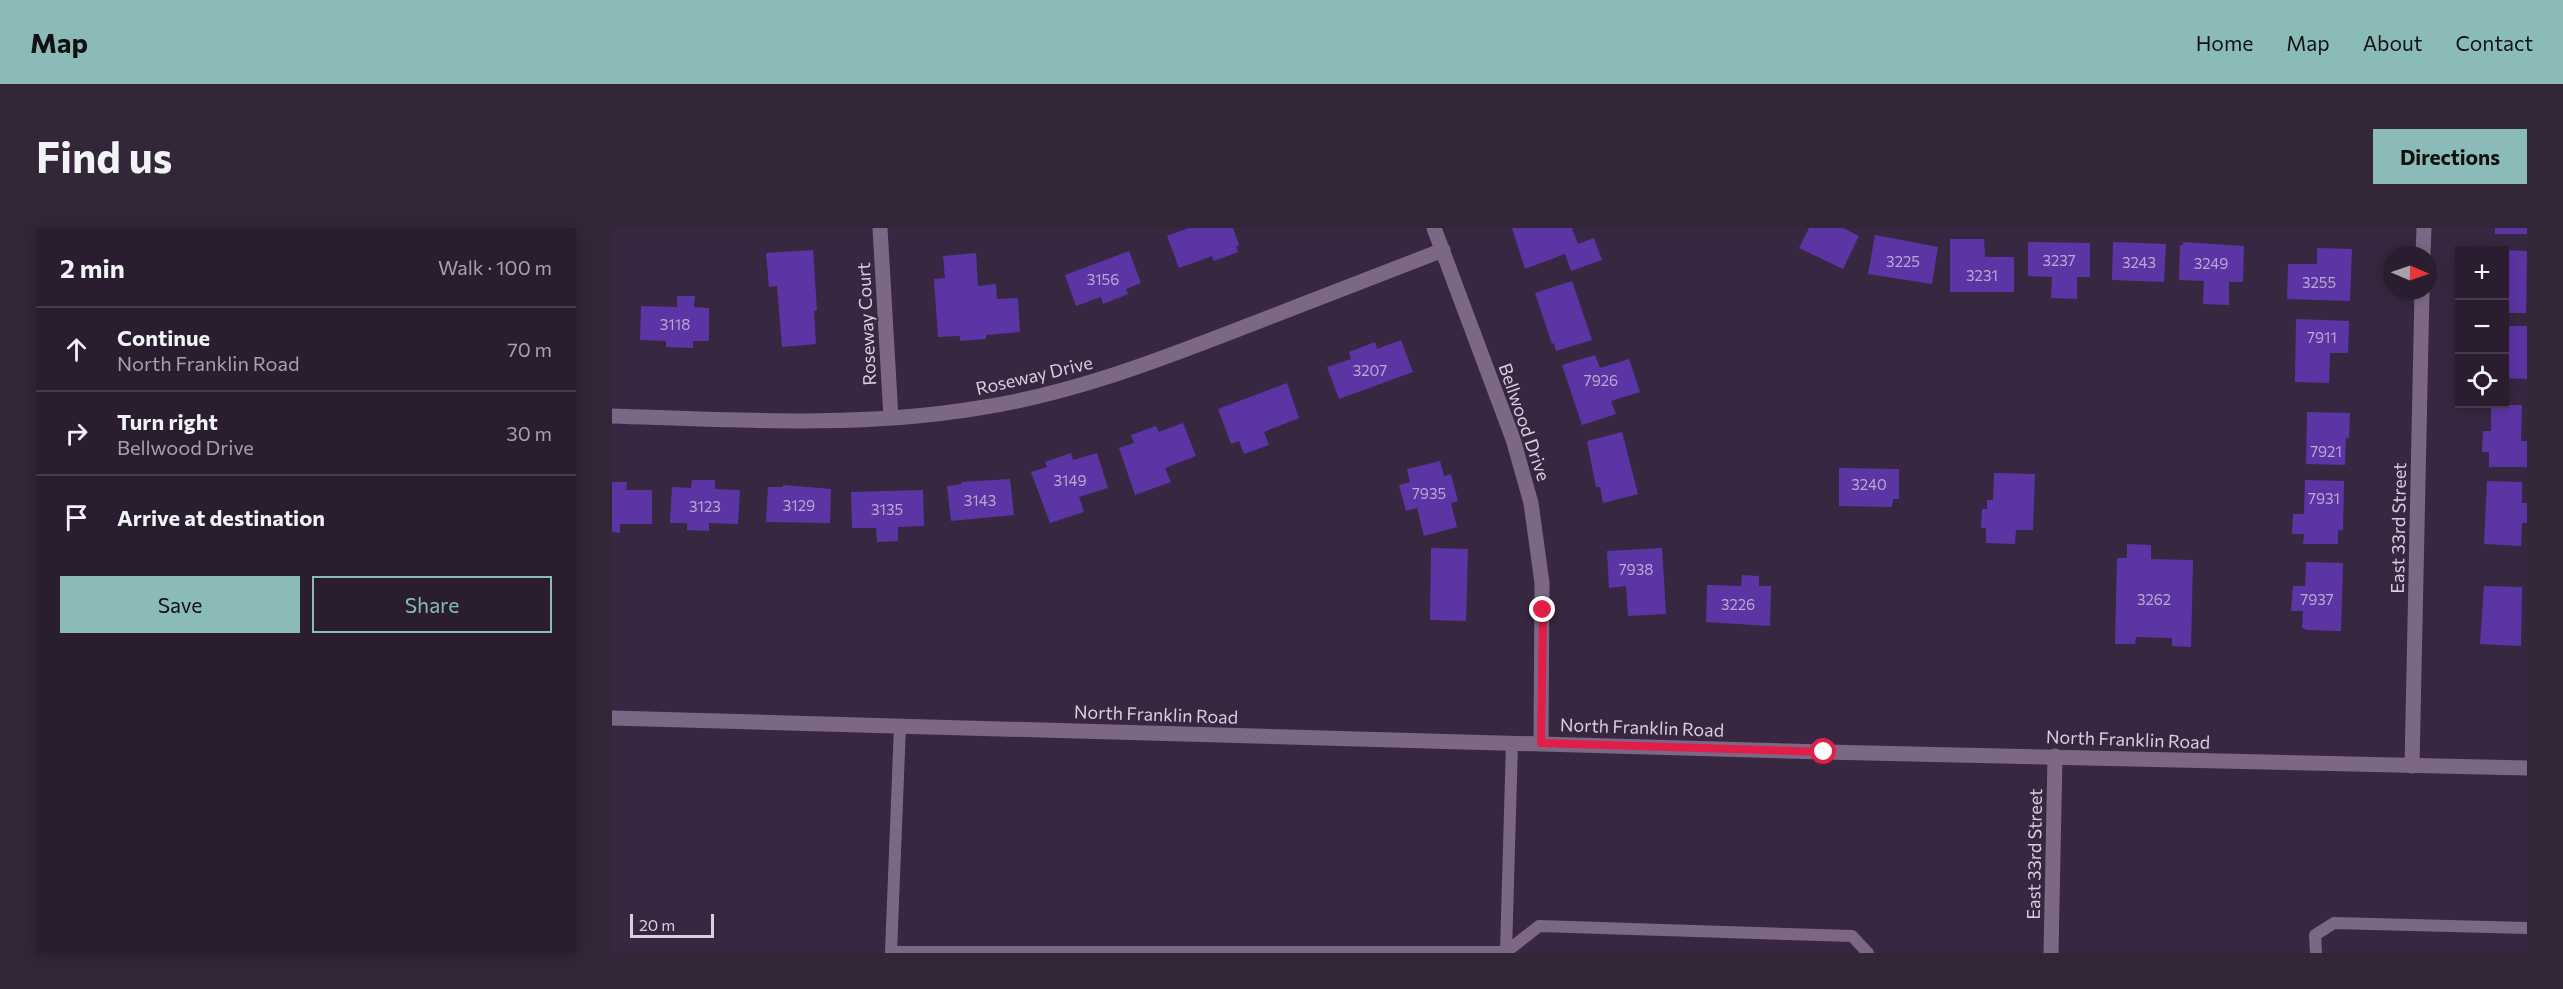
<!DOCTYPE html>
<meta charset="utf-8">
<style>
:root{--surface:#2a1d30;--page:#322638;--text:#f1f3f6;--muted:#a5a2ab;--line:#463b4c;--accent:#8bbbb9}
body{margin:0;font-family:Commissioner,sans-serif;background:var(--page);color:var(--text)}
.controls{position:absolute;right:18px;top:18px;display:grid;overflow:hidden;border-radius:0px;box-shadow:0 3px 15px #0003}
.controls button{width:54px;height:54px;display:grid;place-items:center;padding:0;border:0;border-bottom:2px solid var(--line);background:var(--surface);color:var(--text);font:30px sans-serif}
.compass{position:absolute;left:1771px;top:18px;width:54px;height:54px;border-radius:50%;background:var(--surface);box-shadow:0 3px 15px #0003;rotate:92deg}
.scale{position:absolute;left:18px;bottom:15px;width:84px;box-sizing:border-box;padding-left:6px;border:3px solid #dacfdf;border-top:0;font-size:16px;line-height:21px;white-space:nowrap;color:#dacfdf;-webkit-text-stroke:4px #382740;paint-order:stroke}
.stop{position:absolute;width:18px;height:18px;margin:-14px;border:4px solid #e11d48;border-radius:50%;background:#fff}
.stop.end{background:#e11d48;border-color:#fff;box-shadow:0 2px 6px #0008}
.list{margin:0;padding:0;list-style:none}
h2{display:flex;justify-content:space-between;align-items:center;height:78px;margin:0;padding:0 24px;font-size:26px}
h2 small{font-size:20px;font-weight:400;color:var(--muted)}
.list li{display:grid;grid-template-columns:39px 1fr auto;gap:18px;align-items:center;box-sizing:border-box;height:84px;padding:0 24px;border-top:2px solid var(--line)}
.list b{display:block;font-size:22px;white-space:nowrap}
.list p{margin:0;font-size:20px;white-space:nowrap;color:var(--muted)}
.list em{font-size:20px;font-style:normal;color:var(--muted)}
.actions{display:flex;gap:12px;padding:18px 24px}
.actions a{flex:1;padding:14px 0;border:2px solid var(--accent);border-radius:0px;text-align:center;font-size:21px;color:var(--accent)}
.actions .main{background:var(--accent);color:#111}
.icon{flex:none;width:33px;height:33px;fill:none;stroke:currentColor;stroke-width:2;stroke-linecap:round;stroke-linejoin:round}
.map{position:relative;flex:none;width:1915px;height:725px;overflow:hidden;border-radius:0px}
header{display:flex;align-items:center;gap:36px;box-sizing:border-box;height:84px;padding:0 30px;background:var(--accent);color:#111}
header strong{font-size:28px}
nav{display:flex;gap:33px;margin-inline-start:auto;font-size:21px}
.intro{display:flex;align-items:center;justify-content:space-between;box-sizing:border-box;height:144px;padding:0 36px}
h1{margin:0;font-size:42px}
.button{padding:15px 27px;border-radius:0px;background:var(--accent);color:#111;font-size:21px;font-weight:700}
main{display:flex;gap:36px;padding:0 36px}
aside{flex:1;background:var(--surface);border-radius:0px;box-shadow:0 3px 15px #0003}
.map>svg:first-child{display:block}
</style>
<header>
<strong>Map</strong>
<nav><a>Home</a><a>Map</a><a>About</a><a>Contact</a></nav>
</header>
<div class="intro"><h1>Find us</h1><a class="button">Directions</a></div>
<main>
<aside>
<h2>2 min<small>Walk · 100 m</small></h2>
<ul class="list">
<li><svg class="icon" aria-label="ahead" viewBox="0 0 24 24"><path d="M12 20V5M6 11l6-6 6 6"/></svg><div><b>Continue</b><p>North Franklin Road</p></div><em>70 m</em></li>
<li><svg class="icon" aria-label="right" viewBox="0 0 24 24"><path d="M7 20v-9h11M14 6l5 5-5 5"/></svg><div><b>Turn right</b><p>Bellwood Drive</p></div><em>30 m</em></li>
<li><svg class="icon" aria-label="arrive" viewBox="0 0 24 24"><path d="M6 21V4h12l-3 4 3 4H6"/></svg><div><b>Arrive at destination</b></div></li>
</ul>
<div class="actions"><a class="main">Save</a><a>Share</a></div>
</aside>
<div class="map">
<svg width="1915" height="725" viewBox="0 0 1915 725">
<rect width="100%" height="100%" fill="#382740"/>
<!-- building -->
<g fill="#5c35a5">
<polygon points="577,0 621,0 627,17 624,19 626,24 602,33 600,28 567,40 555,8"/>
<polygon points="900,0 960,0 966,16 982,10 990,32 959,43 953,26 913,41"/>
<polygon points="1197,0 1231,0 1247,8 1231,41 1187,20"/>
<rect x="1883" y="0" width="32" height="6"/>
<polygon points="1263,7 1326,19 1320,56 1256,46"/>
<polygon points="1338,11 1372,11 1373,29 1402,29 1402,64 1338,64"/>
<polygon points="1416,14 1478,15 1478,49 1465,49 1465,71 1439,70 1440,49 1416,48"/>
<polygon points="1501,14 1554,16 1552,54 1500,52"/>
<polygon points="1571,14 1632,18 1631,54 1617,54 1617,77 1591,76 1592,53 1567,52 1568,17 1571,17"/>
<polygon points="1705,20 1740,21 1738,73 1675,71 1676,36 1705,36"/>
<polygon points="201,22 205,82 202,83 204,116 170,119 165,58 157,59 154,25"/>
<polygon points="1892,22 1915,23 1914,85 1892,85"/>
<polygon points="517,23 529,55 514,61 516,66 491,76 489,69 464,78 453,47"/>
<polygon points="364,25 366,58 384,56 385,71 406,70 408,104 374,107 374,111 348,113 348,108 326,109 322,51 333,50 331,28"/>
<polygon points="960,53 980,112 944,123 942,115 940,116 923,65"/>
<polygon points="65,68 83,68 82,79 97,80 97,113 81,113 81,120 54,119 54,113 28,112 29,78 65,79"/>
<polygon points="1684,91 1737,93 1736,125 1718,125 1717,155 1683,154"/>
<polygon points="1892,98 1915,98 1915,151 1892,150"/>
<polygon points="789,112 801,144 727,171 715,139 739,131 737,124 763,114 765,121"/>
<polygon points="983,127 988,140 1017,131 1028,164 999,173 1004,186 970,197 950,137"/>
<polygon points="675,155 687,190 652,204 657,217 632,226 627,213 619,216 606,181"/>
<polygon points="1879,177 1910,177 1909,213 1915,213 1915,239 1877,239 1877,224 1870,224 1871,203 1879,203"/>
<polygon points="1695,184 1738,185 1737,210 1734,210 1733,237 1694,236"/>
<polygon points="571,195 584,228 553,240 559,254 523,267 507,220 522,215 519,207 544,198 547,204"/>
<polygon points="1010,204 1026,266 991,275 988,259 984,259 975,213"/>
<polygon points="459,225 461,232 485,225 496,260 467,269 472,284 438,295 419,244 435,239 433,234"/>
<polygon points="828,233 832,248 839,246 846,273 839,275 845,299 812,308 805,280 794,283 787,257 798,254 795,241"/>
<polygon points="1227,240 1287,241 1287,271 1281,271 1280,279 1227,278"/>
<polygon points="1382,245 1423,246 1421,302 1404,302 1403,316 1374,315 1374,300 1369,300 1370,281 1375,281 1375,272 1381,272"/>
<polygon points="398,251 402,287 339,293 335,258 350,256 349,254"/>
<polygon points="80,252 103,252 103,261 128,262 126,296 97,295 97,303 75,302 75,295 58,295 60,259 79,260"/>
<polygon points="1693,252 1732,253 1731,302 1726,302 1726,316 1691,316 1692,306 1680,306 1681,286 1692,286"/>
<polygon points="1875,253 1910,254 1910,275 1915,275 1915,295 1910,295 1909,318 1872,316"/>
<polygon points="0,254 15,254 14,262 40,262 40,296 8,296 8,305 0,304"/>
<polygon points="171,257 219,261 218,295 154,294 156,259 171,259"/>
<polygon points="311,262 312,298 286,299 286,313 265,314 264,300 240,300 239,264"/>
<polygon points="1515,316 1539,317 1539,331 1581,332 1579,419 1560,418 1560,410 1524,409 1523,416 1503,416 1505,330 1515,330"/>
<polygon points="819,320 856,321 854,393 818,392"/>
<polygon points="1050,320 1054,386 1016,388 1014,358 997,360 995,323"/>
<polygon points="1694,334 1731,335 1729,403 1695,402 1690,400 1691,383 1679,383 1681,358 1693,358"/>
<polygon points="1130,347 1147,348 1147,358 1159,358 1158,398 1094,394 1095,357 1129,358"/>
<polygon points="1872,358 1910,359 1909,418 1868,416"/>
</g>
<g fill="none" stroke-linecap="round" stroke-linejoin="round">
<!-- lane -->
<g stroke="#7c6885" stroke-width="12">
<polyline points="288,498 279,724 894,724 927,698 1240,708 1256,725"/>
<polyline points="894,724 900,515"/>
<polyline points="1704,725 1703,707 1722,695 1915,700"/>
</g>
<!-- street -->
<g stroke="#7c6885" stroke-width="15">
<polyline points="268,0 279,190"/>
<polyline points="822,0 901,211 919,275 930,355 929,515"/>
<polyline points="1811,27 1812,0"/>
<path d="M 0,188 C 122,192 246,200 367,180 C 458,166 542,134 627,101 C 695,75 763,48 831,22"/>
<polyline points="1800,538 1810,63"/>
<polyline points="1439,725 1443,528"/>
</g>
<!-- secondary -->
<polyline stroke="#7c6885" stroke-width="15" points="0,490 1212,524 1915,540"/>
</g>
<g fill="none" stroke-linecap="round" stroke-linejoin="round">
<!-- route -->
<polyline stroke="#e11d48" stroke-width="8" points="931,382 929,515 1212,524"/>
</g>
<g text-anchor="middle" dominant-baseline="central" stroke-width="4.5" stroke-linejoin="round" paint-order="stroke">
<!-- number labels -->
<g font-size="15" fill="#baa8d0">
<text x="1447" y="32">3237</text>
<text x="1291" y="33">3225</text>
<text x="1527" y="34">3243</text>
<text x="1599" y="35">3249</text>
<text x="1370" y="47">3231</text>
<text x="491" y="51">3156</text>
<text x="1707" y="54">3255</text>
<text x="63" y="96">3118</text>
<text x="1710" y="109">7911</text>
<text x="758" y="142">3207</text>
<text x="989" y="152">7926</text>
<text x="1714" y="223">7921</text>
<text x="458" y="252">3149</text>
<text x="1257" y="256">3240</text>
<text x="817" y="265">7935</text>
<text x="1712" y="270">7931</text>
<text x="368" y="272">3143</text>
<text x="187" y="277">3129</text>
<text x="93" y="278">3123</text>
<text x="275" y="281">3135</text>
<text x="1024" y="341">7938</text>
<text x="1542" y="371">3262</text>
<text x="1705" y="371">7937</text>
<text x="1126" y="376">3226</text>
</g>
<!-- street labels -->
<g font-size="18" fill="#dacfdf" stroke="#382740">
<text transform="translate(254 96) rotate(-93)">Roseway Court</text>
<text transform="translate(422 147) rotate(-13)">Roseway Drive</text>
<text transform="translate(913 194) rotate(71)">Bellwood Drive</text>
<text transform="translate(1786 300) rotate(-89)">East 33rd Street</text>
<text transform="translate(544 486) rotate(2)">North Franklin Road</text>
<text transform="translate(1030 499) rotate(2)">North Franklin Road</text>
<text transform="translate(1516 511) rotate(2)">North Franklin Road</text>
<text transform="translate(1422 626) rotate(-89)">East 33rd Street</text>
</g>
</g>
</svg>
<div class="controls">
<button>+</button>
<button>−</button>
<button><svg class="icon" aria-label="locate" viewBox="0 0 24 24"><circle cx="12" cy="12" r="6"/><path d="M12 2v4M12 18v4M2 12h4M18 12h4"/></svg></button>
</div>
<svg class="compass" viewBox="-18 -18 36 36"><path d="M0-13l5 13h-10z" fill="#e53935"/><path d="M0 13l5-13h-10z" fill="#a5a2ab"/></svg>
<div class="scale">20 m</div>
<div class="stop" style="left:1212px;top:524px"></div>
<div class="stop end" style="left:931px;top:382px"></div>
</div>
</main>
